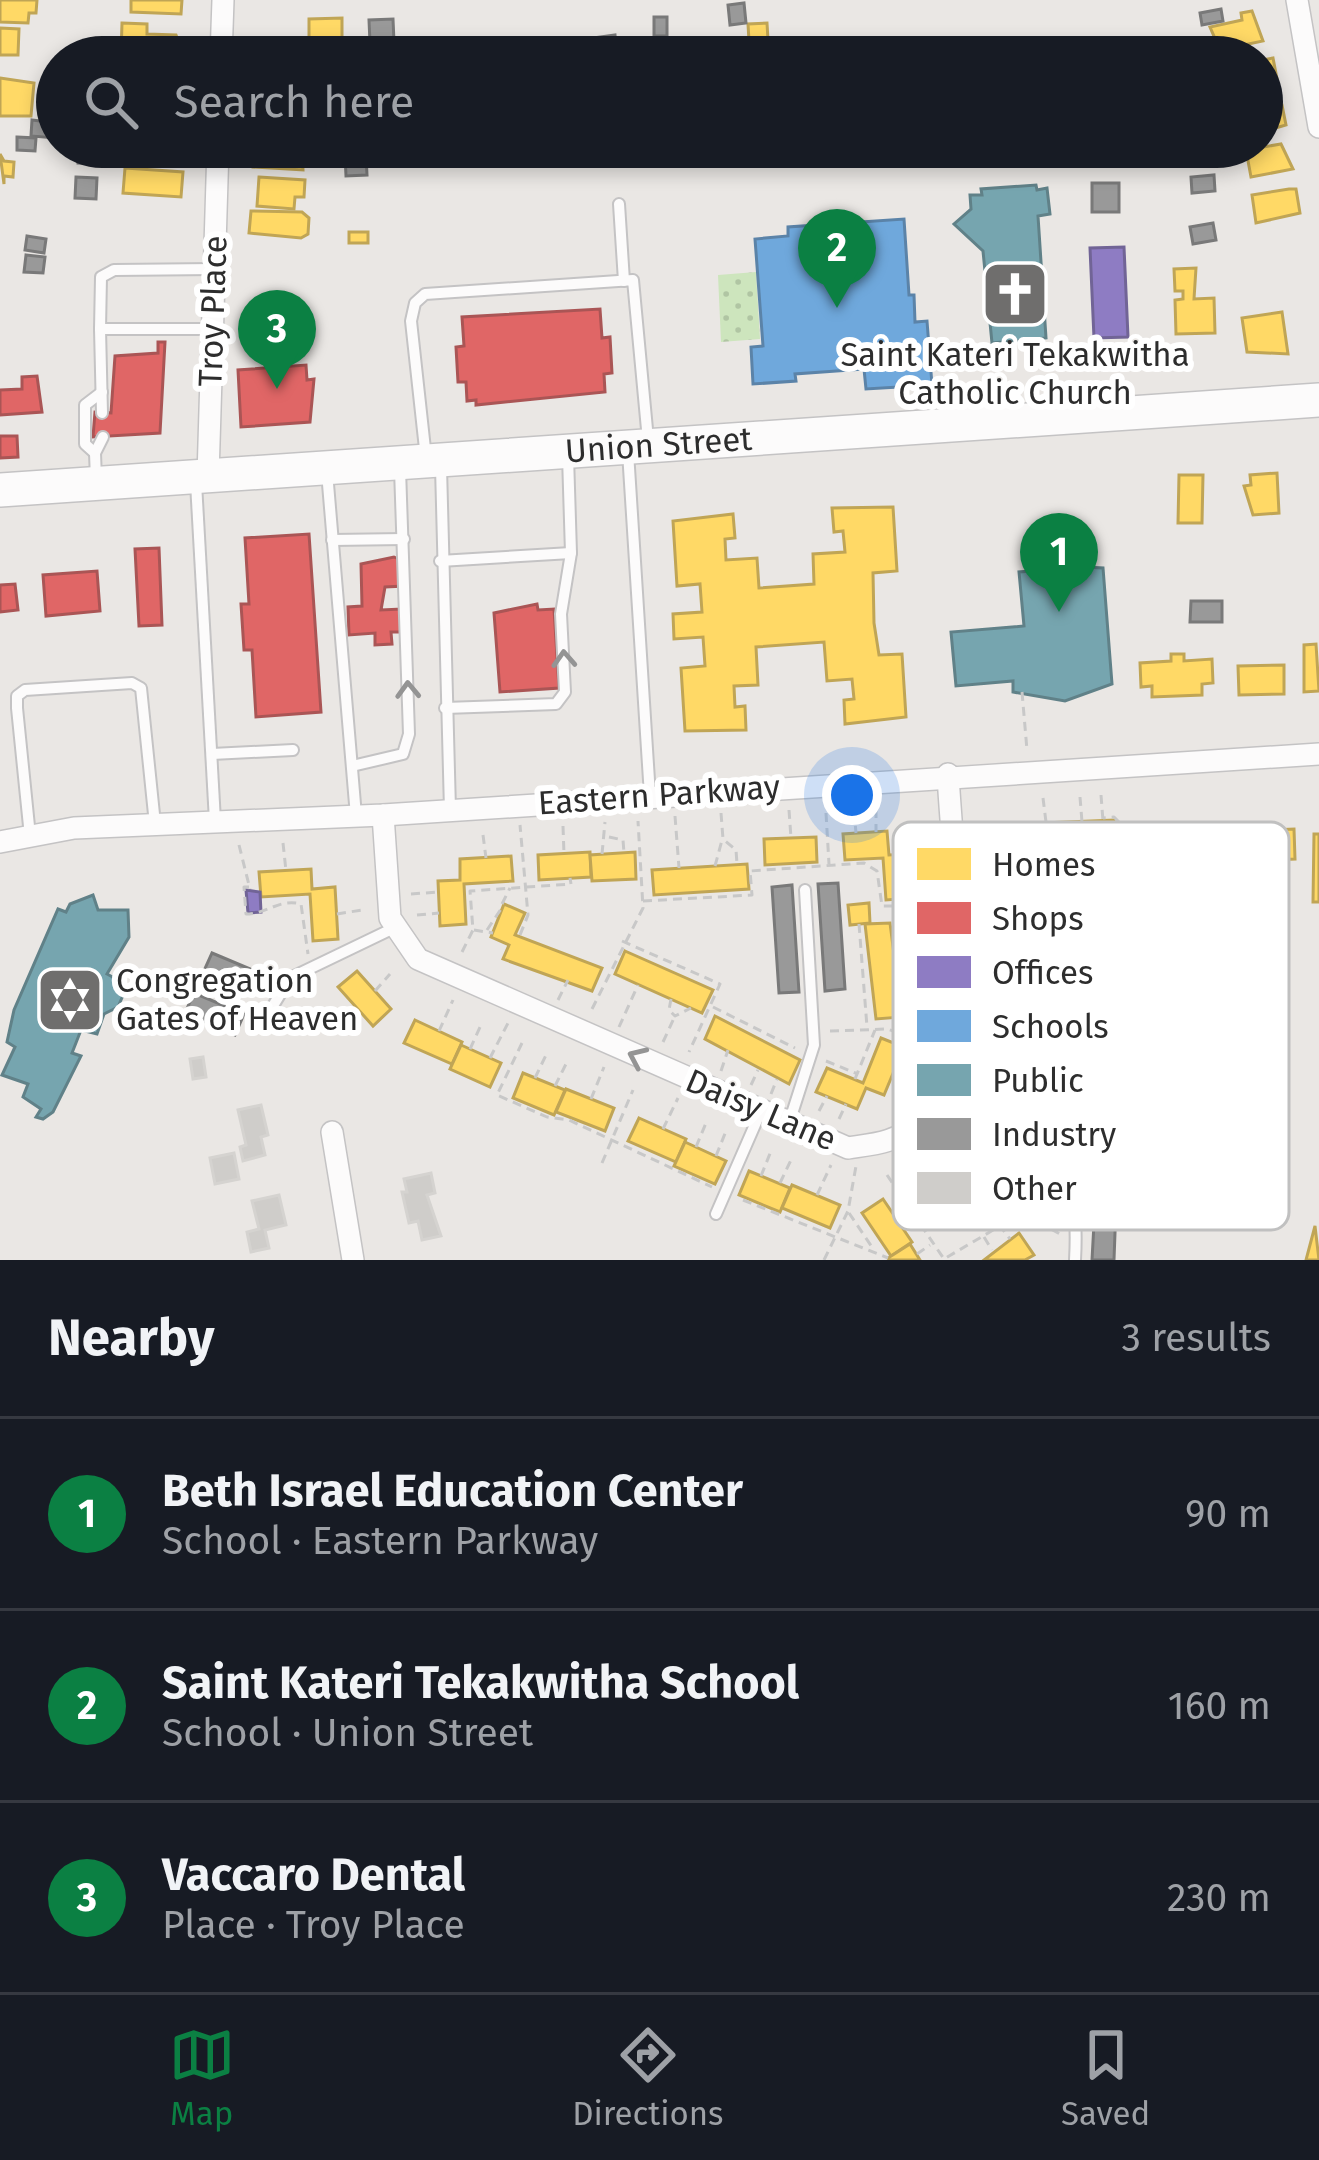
<!DOCTYPE html>
<meta charset="utf-8">
<style>
:root{--surface:#171b24;--page:#242831;--text:#f1f3f6;--muted:#9ea1a6;--line:#363941;--accent:#0b8043}
body{margin:0;font-family:"Fira Sans",sans-serif;background:var(--page);color:var(--text)}
.you{position:absolute;left:852px;top:795px;width:42px;height:42px;margin:-30px;border:9px solid #fff;border-radius:50%;background:#1a73e8;box-shadow:0 0 0 18px #1a73e833}
.badge{display:grid;place-items:center;width:78px;height:78px;border-radius:50%;background:var(--accent);color:#fff;font-size:39px;font-weight:700}
.pin{position:absolute;translate:-50% -99px;filter:drop-shadow(0 3px 6px #0008)}
.pin::after{content:'';position:absolute;top:63px;width:42px;height:36px;background:inherit;clip-path:polygon(0 0,100% 0,50% 100%)}
.list{margin:0;padding:0;list-style:none}
h2{display:flex;justify-content:space-between;align-items:center;height:156px;margin:0;padding:0 48px;font-size:51px}
h2 small{font-size:39px;font-weight:400;color:var(--muted)}
.list li{display:grid;grid-template-columns:78px 1fr auto;gap:36px;align-items:center;box-sizing:border-box;height:192px;padding:0 48px;border-top:3px solid var(--line)}
.list b{display:block;font-size:45px;white-space:nowrap}
.list p{margin:0;font-size:39px;white-space:nowrap;color:var(--muted)}
.list em{font-size:39px;font-style:normal;color:var(--muted)}
.icon{flex:none;width:66px;height:66px;fill:none;stroke:currentColor;stroke-width:2;stroke-linecap:round;stroke-linejoin:round}
.map{position:relative;flex:none;width:1319px;height:1260px;overflow:hidden}
.search{position:absolute;background:var(--surface);box-shadow:0 6px 18px #0003;left:36px;right:36px;top:36px;height:132px;display:flex;align-items:center;gap:30px;box-sizing:border-box;padding:0 42px;border-radius:66px;color:var(--muted);font-size:45px}
.sheet{height:732px;background:var(--surface)}
nav{display:flex;justify-content:space-around;align-items:center;box-sizing:border-box;height:168px;border-top:3px solid var(--line);background:var(--surface);font-size:33px;color:var(--muted)}
nav a{display:grid;justify-items:center;gap:6px}
nav .on{color:var(--accent)}
.map>svg:first-child{display:block}
</style>
<div class="map">
<svg width="1319" height="1260" viewBox="0 0 1319 1260">
<defs>
<pattern id="grass-dots" width="8" height="8" patternUnits="userSpaceOnUse" patternTransform="scale(3)"><rect width="8" height="8" fill="#cde5bd"/><path d="M2 2h.1M6 6h.1" fill="none" stroke="#b0c5a3" stroke-width="1.8" stroke-linecap="round"/></pattern>
</defs>
<rect width="100%" height="100%" fill="#eae7e4"/>
<!-- grass -->
<polygon fill="url(#grass-dots)" points="756,272 760,339 721,342 718,275"/>
<!-- homes -->
<g fill="#ffd966" stroke="#c0a555" stroke-width="3">
<polygon points="0,0 37,0 36,13 29,13 28,23 0,22"/>
<polygon points="131,0 182,0 181,14 131,12"/>
<polygon points="1252,11 1263,41 1220,50 1210,27 1242,20 1241,13"/>
<polygon points="342,18 342,39 309,40 309,19"/>
<polygon points="122,23 147,24 147,34 176,35 184,56 121,55"/>
<polygon points="767,23 768,40 749,41 748,24"/>
<polygon points="0,28 19,29 18,55 0,55"/>
<polygon points="260,41 304,42 303,57 260,57"/>
<polygon points="1273,58 1278,84 1262,87 1262,60"/>
<polygon points="0,78 34,83 31,116 0,116"/>
<polygon points="1282,105 1286,125 1262,132 1262,106"/>
<polygon points="1281,144 1293,169 1251,177 1246,150"/>
<polygon points="126,147 186,147 182,161 129,159"/>
<polygon points="254,147 302,147 303,170 253,167"/>
<polygon points="0,154 4,161 14,162 13,177 4,176 4,184"/>
<polygon points="125,168 183,172 181,197 123,193"/>
<polygon points="259,177 305,180 304,197 295,197 294,209 257,206"/>
<polygon points="1289,189 1296,189 1300,213 1256,223 1252,195"/>
<polygon points="251,211 302,212 309,218 308,234 301,238 249,233"/>
<rect x="349" y="232" width="19" height="11"/>
<polygon points="1196,268 1194,299 1214,298 1215,333 1176,334 1175,300 1183,299 1183,291 1175,291 1174,269"/>
<polygon points="1282,312 1288,354 1247,352 1242,318"/>
<polygon points="1277,473 1279,513 1253,515 1244,486 1251,485 1250,475"/>
<polygon points="1179,475 1203,475 1202,523 1178,523"/>
<polygon points="893,507 897,571 873,573 874,623 879,655 902,654 906,717 845,724 844,700 854,699 852,679 827,681 824,642 756,647 758,685 734,686 735,707 745,706 746,730 685,731 681,668 705,666 703,637 674,639 673,614 702,612 700,584 677,586 673,521 733,514 735,538 725,539 726,560 757,558 759,588 814,584 813,554 845,552 843,531 834,532 832,508"/>
<polygon points="1316,644 1319,691 1304,692 1304,645"/>
<polygon points="1171,654 1184,654 1184,661 1212,659 1213,683 1202,684 1202,695 1152,697 1152,686 1141,687 1140,663 1171,661"/>
<polygon points="1284,665 1284,694 1239,695 1238,666"/>
<polygon points="1114,820 1116,847 1026,848 1030,898 1005,900 1001,848 1020,847 1019,824"/>
<polygon points="1294,829 1295,859 1243,861 1242,831"/>
<polygon points="887,831 889,855 909,854 912,898 886,900 883,858 845,860 843,834"/>
<polygon points="1314,834 1319,834 1319,902 1313,902"/>
<polygon points="816,837 817,862 765,865 764,839"/>
<polygon points="590,852 591,877 539,880 538,855"/>
<polygon points="635,852 636,879 592,881 590,855"/>
<polygon points="511,856 513,881 464,884 466,924 440,926 438,881 460,880 460,859"/>
<polygon points="747,864 749,889 654,895 652,870"/>
<polygon points="311,869 312,889 335,887 338,939 313,941 310,894 261,897 259,872"/>
<polygon points="869,903 870,923 850,925 848,905"/>
<polygon points="504,904 525,913 515,935 602,968 592,991 503,959 509,945 491,937"/>
<polygon points="890,923 902,1017 876,1019 865,924"/>
<polygon points="625,951 713,990 702,1013 615,974"/>
<polygon points="357,971 391,1009 373,1026 338,987"/>
<polygon points="715,1016 800,1060 789,1084 705,1039"/>
<polygon points="415,1020 462,1042 452,1064 404,1043"/>
<polygon points="881,1038 904,1047 884,1095 866,1088 857,1109 816,1092 827,1068 863,1083"/>
<polygon points="461,1045 501,1063 490,1087 450,1069"/>
<polygon points="523,1073 565,1090 554,1115 513,1098"/>
<polygon points="566,1089 614,1108 605,1131 556,1112"/>
<polygon points="639,1118 686,1139 676,1162 628,1141"/>
<polygon points="685,1142 726,1161 715,1184 674,1166"/>
<polygon points="749,1171 790,1188 780,1212 739,1195"/>
<polygon points="792,1185 840,1205 830,1228 782,1208"/>
<polygon points="883,1199 912,1242 891,1256 862,1213"/>
<polygon points="1315,1226 1319,1260 1306,1260"/>
<polygon points="1019,1233 1034,1255 1025,1260 984,1260"/>
<polygon points="910,1244 920,1260 889,1260 888,1258"/>
</g>
<!-- shops -->
<g fill="#e06666" stroke="#a55" stroke-width="3">
<polygon points="600,309 602,338 610,337 612,373 604,374 605,392 476,405 476,400 467,401 466,382 458,382 456,347 464,346 462,317"/>
<polygon points="158,342 165,342 160,433 93,437 95,412 111,413 115,356 158,353"/>
<polygon points="306,365 307,380 314,379 310,422 241,427 238,370"/>
<polygon points="37,376 42,412 0,415 0,390 22,389 22,377"/>
<polygon points="0,436 17,436 18,457 0,458"/>
<polygon points="309,534 321,712 256,717 252,650 244,650 241,604 249,604 245,538"/>
<polygon points="159,548 162,625 139,626 135,549"/>
<polygon points="394,557 403,561 404,586 385,587 381,610 401,609 402,632 391,632 392,644 375,645 375,633 349,635 348,607 362,606 361,564"/>
<polygon points="97,571 100,611 46,616 43,575"/>
<polygon points="15,584 18,610 0,612 0,585"/>
<polygon points="537,604 538,610 554,609 559,688 500,692 494,613"/>
</g>
<!-- offices -->
<g fill="#8e7cc3" stroke="#716496" stroke-width="3">
<polygon points="1124,247 1128,337 1094,338 1090,248"/>
<polygon points="246,890 260,892 261,912 248,913"/>
</g>
<!-- schools -->
<polygon fill="#6fa8dc" stroke="#5b83a8" stroke-width="3" points="904,219 909,295 914,295 915,322 927,321 932,385 866,389 864,369 795,374 796,381 753,384 751,347 763,346 755,239 788,236 788,227"/>
<!-- public -->
<g fill="#76a5af" stroke="#608188" stroke-width="3">
<polygon points="1036,185 1037,190 1047,188 1050,214 1038,216 1046,338 992,343 983,251 954,224 971,209 970,195 982,195 981,189"/>
<polygon points="1084,567 1103,568 1112,684 1065,701 1013,692 1013,681 956,686 951,632 1024,626 1019,572"/>
<polygon points="93,895 98,910 128,910 129,937 107,974 120,981 124,993 118,1007 104,1014 97,1034 81,1030 72,1053 81,1056 53,1112 43,1119 36,1117 41,1109 23,1097 28,1084 2,1075 15,1047 7,1042 14,1010 58,909 66,912 70,904"/>
</g>
<!-- industry -->
<g fill="#999" stroke="#797979" stroke-width="3">
<polygon points="744,3 746,23 730,25 728,5"/>
<polygon points="1221,9 1223,21 1202,25 1200,13"/>
<rect x="654" y="17" width="13" height="19"/>
<polygon points="393,19 394,42 370,43 369,20"/>
<polygon points="615,35 617,57 596,57 593,38"/>
<polygon points="551,39 552,57 528,57 527,40"/>
<polygon points="32,120 57,123 55,138 31,136"/>
<polygon points="17,137 36,138 35,151 17,150"/>
<polygon points="78,150 100,151 99,164 78,163"/>
<polygon points="345,155 366,155 367,175 346,176"/>
<polygon points="1214,175 1215,191 1192,193 1191,177"/>
<polygon points="76,177 97,178 96,199 75,198"/>
<rect x="1092" y="183" width="27" height="29"/>
<polygon points="1213,223 1216,240 1193,244 1190,227"/>
<polygon points="27,236 46,239 44,253 25,250"/>
<polygon points="26,255 45,257 43,273 24,272"/>
<polygon points="1191,601 1222,601 1222,622 1190,622"/>
<polygon points="838,883 845,989 825,991 818,884"/>
<polygon points="792,885 799,992 779,993 772,887"/>
<polygon points="212,953 262,974 253,994 203,973"/>
<polygon points="194,993 244,1014 235,1035 185,1013"/>
<polygon points="1095,1205 1116,1206 1114,1260 1092,1260"/>
</g>
<!-- building -->
<g fill="#cfcdca" stroke="#d5d3d0" stroke-width="3">
<polygon points="203,1057 206,1077 193,1079 190,1059"/>
<polygon points="261,1105 268,1135 261,1137 265,1155 243,1161 240,1147 246,1145 238,1110"/>
<polygon points="234,1153 239,1179 215,1184 210,1158"/>
<polygon points="431,1173 435,1193 427,1195 441,1236 422,1240 418,1221 409,1223 402,1192 407,1192 404,1179"/>
<polygon points="279,1195 286,1225 265,1230 269,1248 251,1252 247,1232 259,1229 252,1201"/>
</g>
<g fill="none" stroke-linecap="round" stroke-linejoin="round">
<defs>
<g id="lane">
<polyline points="619,204 624,281"/>
<polyline points="100,329 102,413"/>
<polyline points="212,329 100,329 101,277 114,270 214,269"/>
<polyline points="628,452 650,796"/>
<polyline points="95,453 85,444 85,405 102,392"/>
<polyline points="426,458 411,321 415,303 425,294 633,280 648,440"/>
<polyline points="441,467 450,810"/>
<polyline points="327,472 356,816"/>
<polyline points="96,479 95,453 103,437"/>
<polyline points="196,483 215,821"/>
<polyline points="332,540 404,539"/>
<polyline points="440,561 571,553"/>
<polyline points="445,708 556,704 565,692 561,614 571,553 568,456"/>
<polyline points="212,754 293,750"/>
<polyline points="352,766 403,754 409,734 400,469"/>
<polyline points="30,836 17,708 17,696 25,690 132,683 141,688 155,824"/>
<polyline points="957,916 1075,909"/>
<polyline points="268,1014 290,978 396,927"/>
<path d="M 937,1094 C 1035,1136 1082,1136 1075,1260"/>
<polyline points="789,1123 814,1045 805,890"/>
<polyline points="716,1214 761,1111"/>
</g>
<g id="street">
<polyline points="1297,0 1319,127"/>
<polyline points="221,57 223,0"/>
<polyline points="208,476 218,147"/>
<path d="M 383,815 L 390,918 L 418,959 L 848,1148 C 874,1144 896,1143 916,1124 C 981,1060 952,862 948,774"/>
<polyline points="0,842 74,828 383,815 1319,754"/>
<polyline points="332,1132 353,1260"/>
</g>
<g id="secondary">
<path id="s1" d="M 0,490 L 1319,400"/>
</g>
</defs>
<!-- lane casing -->
<use href="#lane" stroke="#c4c3c4" stroke-width="14"/>
<!-- street casing -->
<use href="#street" stroke="#c4c3c4" stroke-width="24"/>
<!-- secondary casing -->
<use href="#secondary" stroke="#c4c3c4" stroke-width="36"/>
<!-- path -->
<g stroke="#c8c8c8" stroke-width="3" stroke-dasharray="9 6" stroke-linecap="butt">
<polyline points="1022,692 1027,750"/>
<polyline points="1101,795 1103,821"/>
<polyline points="1080,797 1082,822"/>
<polyline points="1043,798 1046,822"/>
<polyline points="876,809 876,832"/>
<polyline points="789,810 791,838"/>
<polyline points="854,811 856,833"/>
<polyline points="721,813 723,839 736,850 737,864"/>
<polyline points="826,813 829,864"/>
<polyline points="675,816 679,868"/>
<polyline points="563,826 564,854"/>
<polyline points="483,835 486,858"/>
<polyline points="609,837 623,840 624,853"/>
<polyline points="283,843 286,871"/>
<polyline points="239,845 250,889"/>
<polyline points="602,854 605,822"/>
<polyline points="910,865 930,863"/>
<polyline points="715,866 722,840"/>
<polyline points="981,874 1003,874"/>
<polyline points="1073,879 1077,873 1094,873 1093,856"/>
<path d="M 249,887 L 244,887 L 246,914 C 267,914 280,898 301,904 L 308,954"/>
<polyline points="911,887 931,885"/>
<polyline points="411,894 438,892"/>
<polyline points="1036,894 1038,854 1119,850 1120,823 1114,817 1103,818"/>
<polyline points="643,901 752,895 750,871 864,863 877,871 882,906 934,906"/>
<polyline points="502,904 510,888"/>
<polyline points="337,914 362,910"/>
<polyline points="417,915 439,913"/>
<polyline points="859,924 867,1027"/>
<polyline points="1037,928 1040,972"/>
<polyline points="474,930 493,933"/>
<polyline points="487,930 503,906"/>
<polyline points="520,935 528,915 520,825"/>
<polyline points="985,940 1006,938"/>
<polyline points="622,941 720,984 689,1052"/>
<polyline points="892,949 934,943"/>
<polyline points="462,952 473,930 470,891 571,884 570,878"/>
<polyline points="1041,957 1078,953"/>
<polyline points="987,960 1007,959"/>
<path d="M 988,977 L 1058,975 C 1074,1002 1053,1042 1071,1065 L 1092,1064 L 1094,1095 L 1009,1107"/>
<polyline points="900,985 908,984 916,993 901,1006"/>
<polyline points="375,991 390,974"/>
<polyline points="671,999 669,1010 675,1016 691,1008"/>
<polyline points="558,1000 568,980"/>
<polyline points="1018,1005 1033,994"/>
<polyline points="979,1006 1017,1006 1026,1016 1034,1015"/>
<polyline points="713,1007 795,1048"/>
<polyline points="592,1009 643,908 638,821"/>
<polyline points="619,1027 638,985"/>
<polyline points="439,1031 453,1000"/>
<polyline points="830,1031 887,1029 926,1042"/>
<polyline points="663,1042 675,1016"/>
<polyline points="522,1043 497,1095 547,1117 569,1120 712,1187"/>
<polyline points="470,1049 481,1025"/>
<polyline points="972,1053 1033,1052"/>
<polyline points="1026,1055 1029,1077"/>
<polyline points="1008,1056 1008,1078"/>
<polyline points="490,1058 508,1023"/>
<polyline points="826,1061 858,1074"/>
<polyline points="721,1071 728,1050"/>
<polyline points="894,1072 920,1082"/>
<polyline points="535,1078 547,1053"/>
<polyline points="855,1079 875,1030"/>
<polyline points="751,1085 758,1070"/>
<polyline points="555,1086 567,1062"/>
<polyline points="771,1094 777,1079"/>
<polyline points="591,1099 604,1067"/>
<polyline points="819,1111 827,1096"/>
<polyline points="839,1119 846,1104"/>
<polyline points="663,1129 678,1098"/>
<polyline points="938,1134 1000,1226 1019,1228 1042,1215 1042,1204 992,1135"/>
<polyline points="696,1147 706,1123"/>
<polyline points="716,1156 726,1131"/>
<polyline points="602,1163 633,1090"/>
<polyline points="887,1175 944,1259 1000,1226 1010,1239"/>
<polyline points="761,1176 771,1151"/>
<polyline points="780,1183 791,1160"/>
<polyline points="1032,1185 1049,1173"/>
<polyline points="817,1195 831,1165"/>
<polyline points="743,1200 888,1258"/>
<polyline points="849,1213 874,1250"/>
<polyline points="898,1221 911,1211"/>
<polyline points="997,1222 1011,1215"/>
<polyline points="1038,1222 1060,1234"/>
<polyline points="984,1237 992,1250"/>
<polyline points="917,1254 930,1245"/>
<polyline points="824,1260 848,1211 856,1166"/>
</g>
<!-- lane -->
<use href="#lane" stroke="#fcfbfb" stroke-width="10"/>
<!-- street -->
<use href="#street" stroke="#fcfbfb" stroke-width="21"/>
<!-- secondary -->
<use href="#secondary" stroke="#fcfbfb" stroke-width="33"/>
</g>
<!-- one-way arrows -->
<defs><path id="oneway-chevron" d="M-2-3.5L2.5 0L-2 3.5" fill="none" stroke-width="1.6" stroke-linecap="round" stroke-linejoin="round" transform="scale(3)"/></defs>
<g stroke="#949494">
<use href="#oneway-chevron" transform="translate(564 659) rotate(-93)"/>
<use href="#oneway-chevron" transform="translate(408 690) rotate(-92)"/>
<use href="#oneway-chevron" transform="translate(637 1057) rotate(-156)"/>
</g>
<!-- icons -->
<defs>
<symbol id="church-square" viewBox="-11 -11 22 22"><rect x="-9" y="-9" width="18" height="18" rx="4" fill="#6f6e6d" stroke="#fff"/><path d="M-1.2-6h2.4v3.5h3.3v2.4h-3.3V6h-2.4V-.1h-3.3v-2.4h3.3Z" fill="#fff"/></symbol>
<symbol id="synagogue-square" viewBox="-11 -11 22 22"><rect x="-9" y="-9" width="18" height="18" rx="4" fill="#6f6e6d" stroke="#fff"/><path d="M0-6.5L5.6 3.2H-5.6ZM0 6.5L5.6-3.2H-5.6Z" fill="#fff"/></symbol>
</defs>
<g fill-rule="evenodd">
<use href="#church-square" x="977" y="256" width="76" height="76"/>
<use href="#synagogue-square" x="32" y="962" width="76" height="76"/>
</g>
<g text-anchor="middle" dominant-baseline="central" stroke-width="12" stroke-linejoin="round" paint-order="stroke">
<!-- street labels -->
<g font-size="33" fill="#2d2d2d" stroke="#fff">
<text transform="translate(213 311) rotate(-88)">Troy Place</text>
<text stroke="none"><textPath href="#s1" startOffset="660">Union Street</textPath></text>
<text transform="translate(659 795) rotate(-4)">Eastern Parkway</text>
<text transform="translate(761 1110) rotate(23)">Daisy Lane</text>
</g>
<!-- poi labels -->
<g font-size="33" fill="#2d2d2d" stroke="#fff">
<text x="1015" y="355">Saint Kateri Tekakwitha<tspan x="1015" dy="38">Catholic Church</tspan></text>
<text x="116" y="981" text-anchor="start">Congregation<tspan x="116" dy="38">Gates of Heaven</tspan></text>
</g>
</g>
<!-- legend -->
<rect x="893" y="822" width="396" height="408" rx="18" fill="#fff" stroke="#c0c0c0" stroke-width="3"/>
<rect x="917" y="848" width="54" height="32" fill="#ffd966"/>
<rect x="917" y="902" width="54" height="32" fill="#e06666"/>
<rect x="917" y="956" width="54" height="32" fill="#8e7cc3"/>
<rect x="917" y="1010" width="54" height="32" fill="#6fa8dc"/>
<rect x="917" y="1064" width="54" height="32" fill="#76a5af"/>
<rect x="917" y="1118" width="54" height="32" fill="#999"/>
<rect x="917" y="1172" width="54" height="32" fill="#cfcdca"/>
<g font-size="33" fill="#2d2d2d">
<text x="992" y="876">Homes</text>
<text x="992" y="930">Shops</text>
<text x="992" y="984">Offices</text>
<text x="992" y="1038">Schools</text>
<text x="992" y="1092">Public</text>
<text x="992" y="1146">Industry</text>
<text x="992" y="1200">Other</text>
</g>
</svg>
<div class="you"></div>
<div class="pin badge" style="left:1059px;top:612px">1</div>
<div class="pin badge" style="left:837px;top:308px">2</div>
<div class="pin badge" style="left:277px;top:389px">3</div>
<div class="search"><svg class="icon" aria-label="search" viewBox="0 0 24 24"><circle cx="10" cy="10" r="6"/><path d="M15 15l6 6"/></svg>Search here</div>
</div>
<section class="sheet">
<h2>Nearby<small>3 results</small></h2>
<ul class="list">
<li><span class="badge">1</span><div><b>Beth Israel Education Center</b><p>School · Eastern Parkway</p></div><em>90 m</em></li>
<li><span class="badge">2</span><div><b>Saint Kateri Tekakwitha School</b><p>School · Union Street</p></div><em>160 m</em></li>
<li><span class="badge">3</span><div><b>Vaccaro Dental</b><p>Place · Troy Place</p></div><em>230 m</em></li>
</ul>
</section>
<nav>
<a class="on"><svg class="icon" aria-label="map" viewBox="0 0 24 24"><path d="M3 6l6-2 6 2 6-2v14l-6 2-6-2-6 2zM9 4v14M15 6v14"/></svg>Map</a>
<a><svg class="icon" aria-label="directions" viewBox="0 0 24 24"><path d="M12 3l9 9-9 9-9-9zM9 14v-3h6M13 9l2 2-2 2"/></svg>Directions</a>
<a><svg class="icon" aria-label="saved" viewBox="0 0 24 24"><path d="M7 4h10v16l-5-4-5 4z"/></svg>Saved</a>
</nav>
